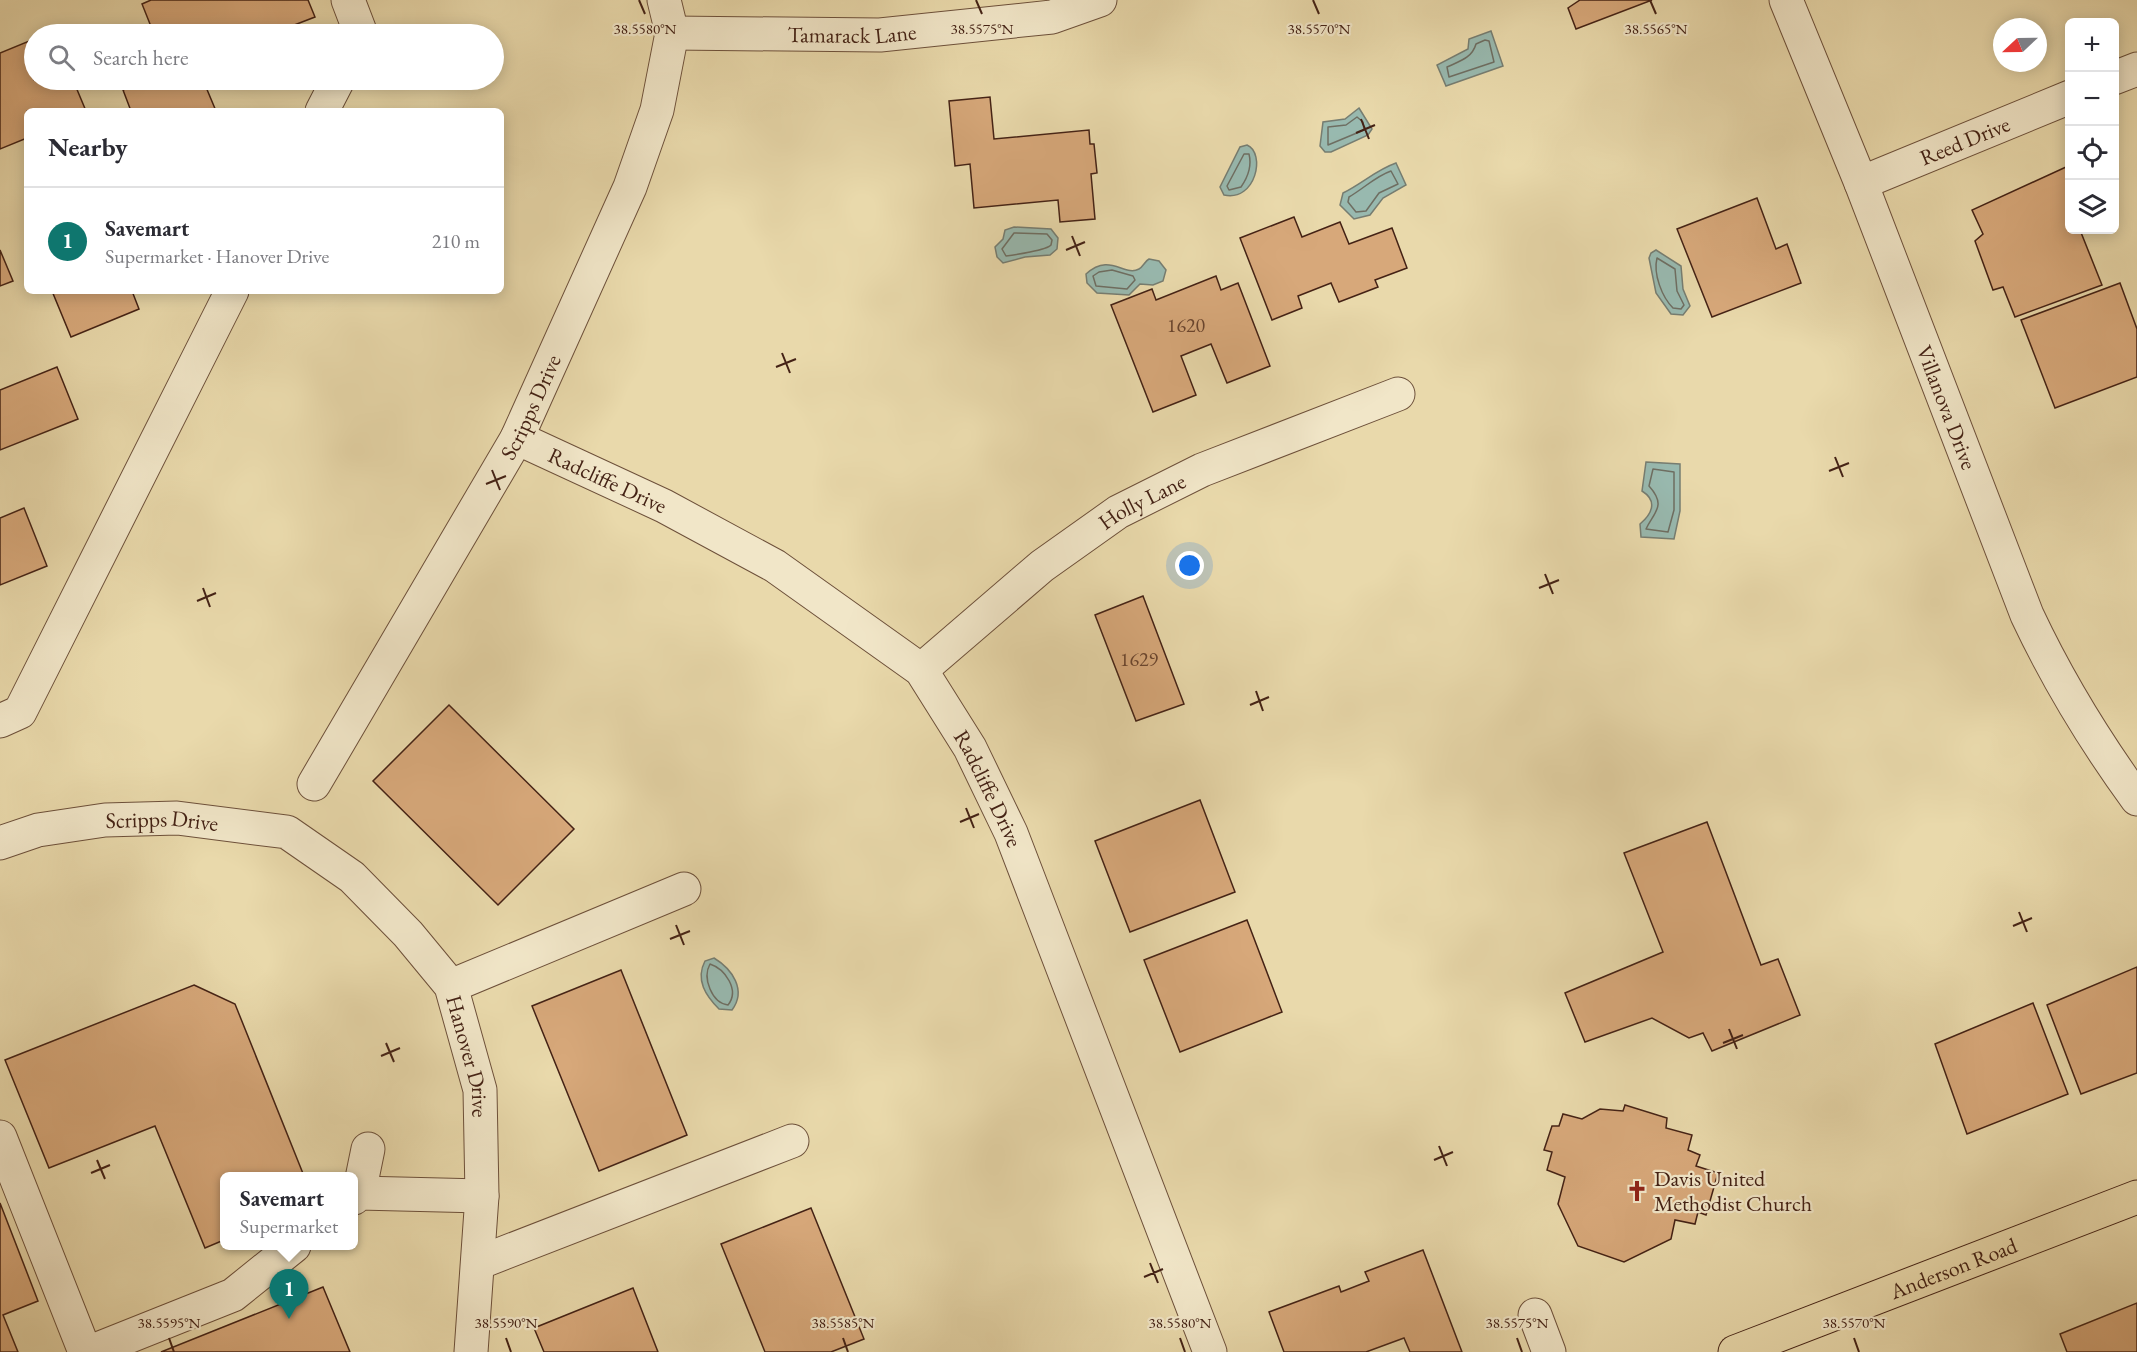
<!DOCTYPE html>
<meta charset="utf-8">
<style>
:root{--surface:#fff;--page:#f7f7f7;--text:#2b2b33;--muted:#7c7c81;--line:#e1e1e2;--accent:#0f766e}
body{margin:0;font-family:"EB Garamond",serif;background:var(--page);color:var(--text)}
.controls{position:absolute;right:18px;top:18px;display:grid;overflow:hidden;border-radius:9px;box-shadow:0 3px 15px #0003}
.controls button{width:54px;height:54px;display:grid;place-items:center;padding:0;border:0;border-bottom:2px solid var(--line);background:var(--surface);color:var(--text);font:30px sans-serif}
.compass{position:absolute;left:1993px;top:18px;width:54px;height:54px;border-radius:50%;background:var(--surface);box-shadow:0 3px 15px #0003;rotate:248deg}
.you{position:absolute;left:1190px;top:566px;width:21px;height:21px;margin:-15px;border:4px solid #fff;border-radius:50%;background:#1a73e8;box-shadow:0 0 0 9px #1a73e833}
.badge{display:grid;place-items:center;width:39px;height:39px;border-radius:50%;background:var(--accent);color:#fff;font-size:20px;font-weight:700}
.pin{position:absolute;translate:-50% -50px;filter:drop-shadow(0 2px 3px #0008)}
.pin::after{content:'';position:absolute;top:32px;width:21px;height:18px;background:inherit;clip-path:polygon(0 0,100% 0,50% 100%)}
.popup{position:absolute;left:220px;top:1172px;width:138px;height:78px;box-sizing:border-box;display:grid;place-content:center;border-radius:9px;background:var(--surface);filter:drop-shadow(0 2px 4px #0005);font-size:20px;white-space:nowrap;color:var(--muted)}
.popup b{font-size:22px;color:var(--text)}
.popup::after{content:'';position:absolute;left:50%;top:100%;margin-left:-12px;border:12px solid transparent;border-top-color:var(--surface)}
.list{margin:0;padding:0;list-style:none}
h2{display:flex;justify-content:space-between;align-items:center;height:78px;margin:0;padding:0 24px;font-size:26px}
h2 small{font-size:20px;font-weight:400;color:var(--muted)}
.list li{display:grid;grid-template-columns:39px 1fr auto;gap:18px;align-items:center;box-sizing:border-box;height:108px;padding:0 24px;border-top:2px solid var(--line)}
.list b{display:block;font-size:22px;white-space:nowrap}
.list p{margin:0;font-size:20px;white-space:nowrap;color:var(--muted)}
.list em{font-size:20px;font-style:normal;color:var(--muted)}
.icon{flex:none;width:33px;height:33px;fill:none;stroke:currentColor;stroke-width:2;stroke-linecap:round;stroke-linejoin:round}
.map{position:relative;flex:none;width:2137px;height:1352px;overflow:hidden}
.search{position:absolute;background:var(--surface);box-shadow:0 3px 15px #0003;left:24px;top:24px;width:480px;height:66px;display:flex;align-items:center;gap:15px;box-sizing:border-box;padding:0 21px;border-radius:33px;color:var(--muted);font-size:22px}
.panel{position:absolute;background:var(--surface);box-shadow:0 3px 15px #0003;left:24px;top:108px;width:480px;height:186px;border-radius:9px}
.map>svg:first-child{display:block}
</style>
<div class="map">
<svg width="2137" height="1352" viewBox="0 0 2137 1352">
<rect width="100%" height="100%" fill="#e9d9ab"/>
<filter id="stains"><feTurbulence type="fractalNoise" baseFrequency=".00333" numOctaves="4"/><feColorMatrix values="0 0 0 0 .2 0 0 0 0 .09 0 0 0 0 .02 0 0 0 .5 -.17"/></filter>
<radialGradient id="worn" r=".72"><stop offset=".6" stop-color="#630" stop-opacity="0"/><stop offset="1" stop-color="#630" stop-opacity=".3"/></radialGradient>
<!-- water -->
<g fill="#98b9af" stroke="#767d71" stroke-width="1.5">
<polygon points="1491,31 1503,66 1446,86 1437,65 1468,49 1469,39"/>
<polygon points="1359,108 1372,129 1368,135 1331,152 1325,152 1320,146 1323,122 1345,119"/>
<path d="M 1247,145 C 1266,153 1256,202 1224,195 L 1220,187 L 1240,147 Z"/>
<path d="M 1396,163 L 1406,185 L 1383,198 L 1370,215 L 1354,219 L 1340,205 L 1343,193 C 1363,183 1376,170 1396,163 Z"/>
<polygon points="1014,227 1051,229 1058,238 1057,249 1050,255 1025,257 1003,263 997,257 995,247 1003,239 1005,230"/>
<polygon points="1656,250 1681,266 1683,289 1690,306 1683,315 1671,314 1656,293 1649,258 1651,253"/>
<path d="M 1149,259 L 1159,261 L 1166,270 L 1163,281 L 1153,285 L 1140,284 L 1129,295 L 1097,293 L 1087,283 L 1086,274 C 1110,252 1124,277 1139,269 C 1143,267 1145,261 1149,259 Z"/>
<path d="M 1646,462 L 1680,464 L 1680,511 L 1674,539 L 1641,537 L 1640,524 C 1652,514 1658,501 1642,491 Z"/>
<path d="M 714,958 C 732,969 747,990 732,1010 L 719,1009 C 706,996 695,980 705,961 Z"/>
</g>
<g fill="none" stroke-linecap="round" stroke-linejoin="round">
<!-- shore -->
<g stroke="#6e6e62" stroke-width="1.5">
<path d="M 1485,40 L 1489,41 L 1494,62 L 1449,77 L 1447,67 C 1460,61 1472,58 1476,44 Z"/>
<polygon points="1357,117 1363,122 1364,130 1328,145 1328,127 1346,125"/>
<path d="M 1244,154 L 1249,154 C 1252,166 1248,177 1241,187 L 1229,190 L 1227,186 Z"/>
<path d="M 1391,171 L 1398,184 L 1379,193 L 1366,211 L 1356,212 L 1348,202 L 1349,197 C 1363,189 1376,176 1391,171 Z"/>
<path d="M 1014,233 L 1047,234 L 1052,240 L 1051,245 C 1047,250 1014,255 1006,256 L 1002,249 Z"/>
<path d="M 1657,258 L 1675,269 L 1677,291 L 1684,305 L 1681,309 L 1673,308 C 1662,297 1653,274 1657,258 Z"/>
<polygon points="1112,270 1133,276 1135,280 1127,289 1096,286 1093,276 1099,272"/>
<path d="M 1653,469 L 1674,472 L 1674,510 L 1668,532 L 1646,529 C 1654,512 1667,506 1649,486 Z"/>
<path d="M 710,964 C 725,969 740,990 728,1005 C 712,1003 702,978 710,964 Z"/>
</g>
</g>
<!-- building -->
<g fill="#d7a87a" stroke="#442215" stroke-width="1.5">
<polygon points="151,0 308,0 315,17 271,34 154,34 142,4"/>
<polygon points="1580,0 1652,0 1576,29 1568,8"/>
<polygon points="34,39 34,80 73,80 86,111 27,111 27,138 0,149 0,53"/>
<polygon points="148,80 203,80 216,111 131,111 123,90"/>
<polygon points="990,97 994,139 1089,130 1090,144 1094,144 1097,173 1091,174 1095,219 1060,222 1058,200 974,208 970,164 955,166 949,101"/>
<polygon points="2066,167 2070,174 2070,230 2080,230 2102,285 2015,317 2003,287 1993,290 1975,241 1983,234 1972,210"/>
<polygon points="1757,198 1776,249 1787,244 1801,283 1712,317 1677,229"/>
<polygon points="1294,217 1302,237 1340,222 1349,244 1392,228 1407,268 1375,280 1378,287 1339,302 1331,283 1298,296 1302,308 1272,320 1240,238"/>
<polygon points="0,250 13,281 0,286"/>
<polygon points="1216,276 1221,290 1238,283 1270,366 1227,383 1211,344 1181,356 1196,395 1153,412 1111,305 1152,289 1156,300"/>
<polygon points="2120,283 2137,329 2137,377 2055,408 2021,320"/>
<polygon points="52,291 132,291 139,309 71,337"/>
<polygon points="57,367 78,419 0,450 0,390"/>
<polygon points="24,508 47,566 0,585 0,518"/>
<polygon points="1143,596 1184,704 1136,721 1095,615"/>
<polygon points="449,705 574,829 498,905 373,781"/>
<polygon points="1200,800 1235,892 1130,932 1095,841"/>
<polygon points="1707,822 1761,965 1778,959 1800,1015 1712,1051 1703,1033 1689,1038 1652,1018 1585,1042 1565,993 1663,952 1624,853"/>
<polygon points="1247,920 1282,1012 1180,1052 1144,960"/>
<polygon points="2137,967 2137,1073 2081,1094 2047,1005"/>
<polygon points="621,970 687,1135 599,1171 532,1006"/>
<polygon points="194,985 235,1004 304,1176 224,1176 224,1240 205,1248 155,1126 49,1168 5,1060"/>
<polygon points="2033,1003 2068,1094 1967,1134 1935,1044"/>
<polygon points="1625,1105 1667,1118 1666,1128 1692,1135 1688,1150 1700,1155 1696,1166 1718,1173 1706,1215 1698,1212 1695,1224 1675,1220 1671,1239 1624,1262 1578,1246 1558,1204 1565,1177 1547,1170 1552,1152 1544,1150 1552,1126 1559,1126 1563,1114 1582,1119 1600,1109 1623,1111"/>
<polygon points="0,1203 38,1301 3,1315 18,1352 0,1352"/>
<polygon points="811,1208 864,1339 831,1352 765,1352 721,1244"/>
<polygon points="1423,1250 1462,1352 1410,1352 1404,1338 1366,1352 1284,1352 1269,1312 1339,1286 1341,1292 1369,1281 1365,1272"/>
<polygon points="323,1287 350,1352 161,1352"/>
<polygon points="633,1288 658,1352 544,1352 534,1328"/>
<polygon points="2137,1303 2137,1352 2067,1352 2060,1334"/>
</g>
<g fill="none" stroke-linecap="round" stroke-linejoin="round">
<defs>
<g id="minor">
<polyline points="348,0 361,34"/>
<path id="s1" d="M 1786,0 L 1861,183 L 2027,615 C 2058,681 2094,740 2137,799"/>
<path id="s2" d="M 672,33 L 880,35 L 1052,17 L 1100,0"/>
<polyline points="2114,78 2137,69"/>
<polyline points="322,111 338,80"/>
<path id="s3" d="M 1861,183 L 2070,97"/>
<path id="s4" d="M 517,438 L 664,506 L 775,566 L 921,670 L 970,748 L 1011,833 L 1210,1352"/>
<path id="s5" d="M 921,670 L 1042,566 L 1118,512 L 1202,470 L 1398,394"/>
<polyline points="0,721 20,712 232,291"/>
<path id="s6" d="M 314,784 L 517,438 L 630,187 L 657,110 L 672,33 L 664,0"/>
<path id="s7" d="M 0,843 L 38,830 L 105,820 L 177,818 L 287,832 L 352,877 L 408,934 L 451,986 L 480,1090 L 482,1196 L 471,1352"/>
<polyline points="451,986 684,889"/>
<polyline points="0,1137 85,1352"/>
<polyline points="359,1193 368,1149"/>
<polyline points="354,1198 359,1193 482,1196"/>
<polyline points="478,1263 792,1141"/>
<polyline points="1535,1315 1549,1352"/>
<polyline points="90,1352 233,1295 294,1246"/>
</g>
<g id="major">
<path id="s8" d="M 1735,1352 L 2137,1197"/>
</g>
</defs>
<!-- minor casing -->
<use href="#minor" stroke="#6d503a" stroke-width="35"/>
<!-- major casing -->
<use href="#major" stroke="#442215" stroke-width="35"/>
<!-- minor -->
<use href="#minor" stroke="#f1e6c8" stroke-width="33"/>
<!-- major -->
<use href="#major" stroke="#e9d9ab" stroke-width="33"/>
</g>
<!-- ticks -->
<path fill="none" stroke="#442215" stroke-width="2" d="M 639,0 L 645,14M 976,0 L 982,14M 1313,0 L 1319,14M 1650,0 L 1656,14M 1361,119 L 1369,139M 1356,133 L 1375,125M 1072,236 L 1080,256M 1066,250 L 1085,242M 782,353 L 790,373M 776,367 L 796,359M 1835,457 L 1843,477M 492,470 L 500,490M 1829,471 L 1849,463M 486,484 L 506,476M 1545,574 L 1553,594M 203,588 L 210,607M 1539,588 L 1559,580M 197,601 L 216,593M 1256,691 L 1263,711M 1250,705 L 1269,697M 966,808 L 974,828M 960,822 L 979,814M 2019,912 L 2027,932M 676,925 L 684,945M 2013,926 L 2032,918M 670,939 L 690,931M 1729,1029 L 1737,1049M 386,1043 L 394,1062M 1723,1043 L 1743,1035M 381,1056 L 400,1048M 1439,1146 L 1447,1166M 97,1160 L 105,1179M 1434,1160 L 1453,1152M 91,1173 L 110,1165M 1150,1263 L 1158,1283M 1144,1277 L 1163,1269M 169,1338 L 174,1352M 506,1338 L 511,1352M 843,1338 L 848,1352M 1180,1338 L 1185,1352M 1517,1338 L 1522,1352M 1854,1338 L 1859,1352"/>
<!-- icons -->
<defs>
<symbol id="church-bare" viewBox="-9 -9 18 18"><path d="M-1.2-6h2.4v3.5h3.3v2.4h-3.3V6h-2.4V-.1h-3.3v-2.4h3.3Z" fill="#8f2418" stroke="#f1e6c8" stroke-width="2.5" paint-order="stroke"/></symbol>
</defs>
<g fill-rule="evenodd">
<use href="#church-bare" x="1622" y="1176" width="30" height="30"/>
</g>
<g text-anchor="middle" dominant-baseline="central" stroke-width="4.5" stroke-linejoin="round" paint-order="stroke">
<!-- number labels -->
<g font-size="20" fill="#69442e">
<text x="1186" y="325">1620</text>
<text x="1139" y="659">1629</text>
</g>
<!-- street labels -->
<g font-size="22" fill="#442215" stroke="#f1e6c8">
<text stroke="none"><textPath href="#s2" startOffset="180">Tamarack Lane</textPath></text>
<text stroke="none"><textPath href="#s3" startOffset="112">Reed Drive</textPath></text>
<text stroke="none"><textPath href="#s6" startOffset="435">Scripps Drive</textPath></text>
<text stroke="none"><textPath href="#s1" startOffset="438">Villanova Drive</textPath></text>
<text stroke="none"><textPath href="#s4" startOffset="100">Radcliffe Drive</textPath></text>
<text stroke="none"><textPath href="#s5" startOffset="279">Holly Lane</textPath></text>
<text stroke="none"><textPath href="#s4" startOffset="604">Radcliffe Drive</textPath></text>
<text stroke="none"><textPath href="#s7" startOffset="165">Scripps Drive</textPath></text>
<text stroke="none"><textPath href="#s7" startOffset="590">Hanover Drive</textPath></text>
<text stroke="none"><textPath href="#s8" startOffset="234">Anderson Road</textPath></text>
</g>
<!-- poi labels -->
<g font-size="22" fill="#442215" stroke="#f1e6c8" text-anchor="start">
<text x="1654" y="1178">Davis United<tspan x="1654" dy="25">Methodist Church</tspan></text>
</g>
</g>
<g font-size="15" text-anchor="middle" fill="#442215" stroke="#f1e6c8" stroke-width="4.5" stroke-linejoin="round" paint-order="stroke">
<text x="645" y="34">38.5580°N</text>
<text x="982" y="34">38.5575°N</text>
<text x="1319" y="34">38.5570°N</text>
<text x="1656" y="34">38.5565°N</text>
<text x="169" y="1328">38.5595°N</text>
<text x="506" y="1328">38.5590°N</text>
<text x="843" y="1328">38.5585°N</text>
<text x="1180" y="1328">38.5580°N</text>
<text x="1517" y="1328">38.5575°N</text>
<text x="1854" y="1328">38.5570°N</text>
</g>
<rect width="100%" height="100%" filter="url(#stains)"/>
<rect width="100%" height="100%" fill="url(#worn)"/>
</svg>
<div class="controls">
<button>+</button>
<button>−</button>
<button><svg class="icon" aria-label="locate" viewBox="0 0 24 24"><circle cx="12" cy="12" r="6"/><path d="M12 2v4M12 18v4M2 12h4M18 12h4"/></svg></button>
<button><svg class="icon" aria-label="layers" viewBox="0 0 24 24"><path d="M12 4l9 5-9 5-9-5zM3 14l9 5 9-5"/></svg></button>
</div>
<svg class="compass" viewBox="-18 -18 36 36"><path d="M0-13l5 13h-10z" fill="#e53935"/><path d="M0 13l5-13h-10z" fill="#7c7c81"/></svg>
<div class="you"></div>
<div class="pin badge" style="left:289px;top:1319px">1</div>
<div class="popup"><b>Savemart</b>Supermarket</div>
<div class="search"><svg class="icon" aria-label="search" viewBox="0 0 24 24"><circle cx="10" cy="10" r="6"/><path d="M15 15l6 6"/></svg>Search here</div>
<section class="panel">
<h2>Nearby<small></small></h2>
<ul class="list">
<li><span class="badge">1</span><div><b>Savemart</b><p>Supermarket · Hanover Drive</p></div><em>210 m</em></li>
</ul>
</section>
</div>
